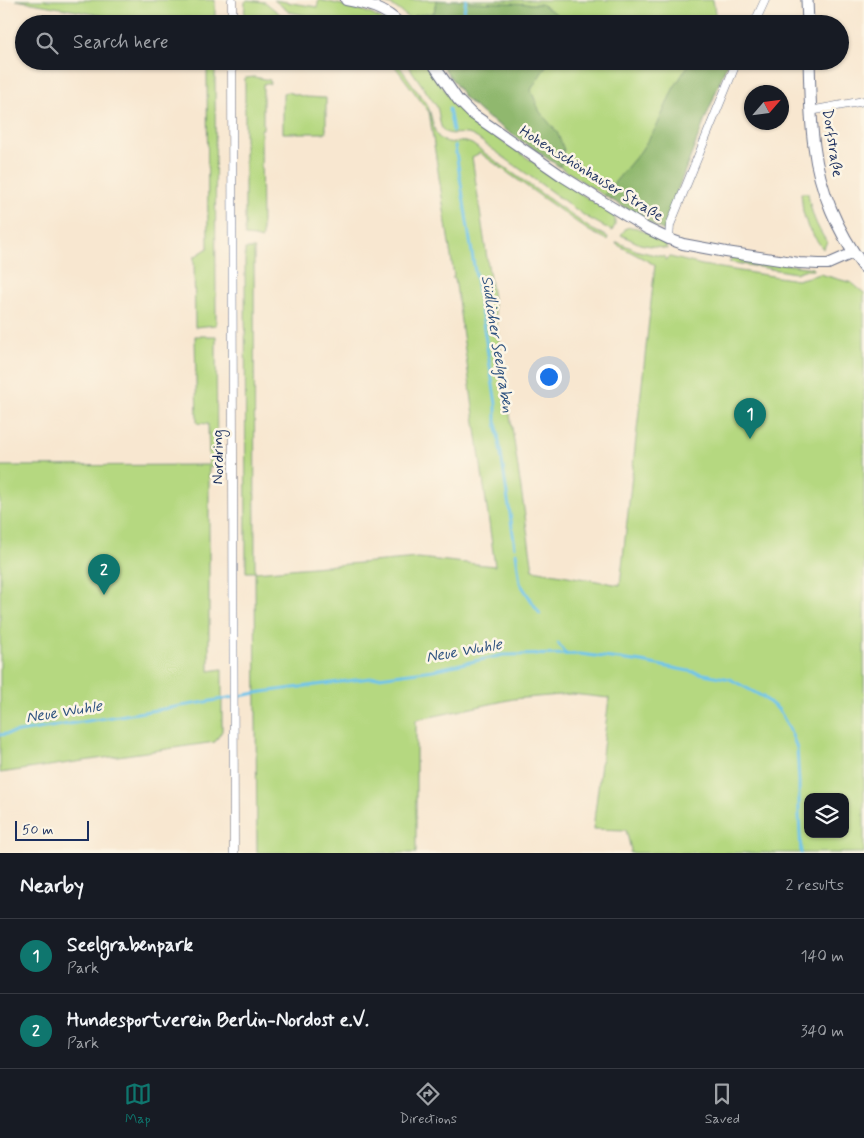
<!DOCTYPE html>
<meta charset="utf-8">
<style>
:root{--surface:#171b24;--page:#20242c;--text:#f1f3f6;--muted:#9ea1a6;--line:#363941;--accent:#0f766e}
body{margin:0;font-family:Mynerve,sans-serif;background:var(--page);color:var(--text)}
.controls{position:absolute;right:15px;bottom:15px;display:grid;overflow:hidden;border-radius:10px;box-shadow:0 1px 4px #0004}
.controls button{width:45px;height:45px;display:grid;place-items:center;padding:0;border:0;border-bottom:1px solid var(--line);background:var(--surface);color:var(--text);font:25px sans-serif}
.compass{position:absolute;left:744px;top:85px;width:45px;height:45px;border-radius:50%;background:var(--surface);box-shadow:0 1px 4px #0004;rotate:62deg}
.scale{position:absolute;left:15px;bottom:12px;width:74px;box-sizing:border-box;padding-left:5px;border:2px solid #1b2f5e;border-top:0;font-size:14px;line-height:18px;white-space:nowrap;color:#1b2f5e;-webkit-text-stroke:4px #fcf5e5;paint-order:stroke}
.you{position:absolute;left:548px;top:376px;width:18px;height:18px;margin:-12px;border:4px solid #fff;border-radius:50%;background:#1a73e8;box-shadow:0 0 0 8px #1a73e833}
.badge{display:grid;place-items:center;width:32px;height:32px;border-radius:50%;background:var(--accent);color:#fff;font-size:16px;font-weight:700}
.pin{position:absolute;translate:-50% -41px;filter:drop-shadow(0 1px 2px #0008)}
.pin::after{content:'';position:absolute;top:26px;width:18px;height:15px;background:inherit;clip-path:polygon(0 0,100% 0,50% 100%)}
.list{margin:0;padding:0;list-style:none}
h2{display:flex;justify-content:space-between;align-items:center;height:65px;margin:0;padding:0 20px;font-size:21px}
h2 small{font-size:16px;font-weight:400;color:var(--muted)}
.list li{display:grid;grid-template-columns:32px 1fr auto;gap:15px;align-items:center;box-sizing:border-box;height:75px;padding:0 20px;border-top:1px solid var(--line)}
.list b{display:block;font-size:19px;white-space:nowrap}
.list p{margin:0;font-size:16px;white-space:nowrap;color:var(--muted)}
.list em{font-size:16px;font-style:normal;color:var(--muted)}
.icon{flex:none;width:28px;height:28px;fill:none;stroke:currentColor;stroke-width:2;stroke-linecap:round;stroke-linejoin:round}
.map{position:relative;flex:none;width:864px;height:853px;overflow:hidden}
.search{position:absolute;background:var(--surface);box-shadow:0 1px 4px #0004;left:15px;right:15px;top:15px;height:55px;display:flex;align-items:center;gap:12px;box-sizing:border-box;padding:0 18px;border-radius:28px;color:var(--muted);font-size:19px}
.sheet{height:215px;background:var(--surface)}
nav{display:flex;justify-content:space-around;align-items:center;box-sizing:border-box;height:70px;border-top:1px solid var(--line);background:var(--surface);font-size:14px;color:var(--muted)}
nav a{display:grid;justify-items:center;gap:2px}
nav .on{color:var(--accent)}
.map>svg:first-child{display:block}
</style>
<div class="map">
<svg width="864" height="853" viewBox="0 0 864 853">
<rect width="100%" height="100%" fill="#fcf5e5"/>
<filter id="ink" filterUnits="userSpaceOnUse"><feTurbulence type="fractalNoise" baseFrequency=".02" numOctaves="2"/><feDisplacementMap in="SourceGraphic" scale="10" xChannelSelector="R" yChannelSelector="G"/><feConvolveMatrix kernelMatrix="1 2 1 2 8 2 1 2 1" color-interpolation-filters="sRGB"/></filter>
<filter id="wash" filterUnits="userSpaceOnUse"><feTurbulence type="fractalNoise" baseFrequency=".0096" numOctaves="4" result="noise"/><feDisplacementMap in="SourceGraphic" scale="20" xChannelSelector="R" yChannelSelector="G"/><feGaussianBlur stdDeviation="1.12" result="paint"/><feColorMatrix in="noise" values="0 0 0 0 0 0 0 0 0 0 0 0 0 0 0 0 0 1.4 0 .05"/><feComposite in="paint" operator="in"/></filter>
<g filter="url(#wash)">
<rect width="100%" height="100%" fill="#f8e7d0"/>
<!-- green -->
<g fill="#b5d880" stroke="#68846f" fill-rule="evenodd">
<polygon points="16,0 215,0 215,24 207,24 207,22 185,17 184,24 148,24"/>
<polygon points="247,0 265,2 286,19 316,24 296,24 254,16 253,24 244,24 245,2"/>
<path d="M 274,0 L 317,7 L 319,0 C 343,5 368,9 388,24 L 352,24 L 289,12 Z"/>
<path d="M 375,0 L 436,0 L 434,13 L 415,16 L 412,22 C 401,10 391,3 375,0 Z"/>
<polygon points="452,0 713,0 717,24 446,24"/>
<polygon points="207,61 215,61 216,325 195,327 194,257 208,248"/>
<path d="M 391,61 L 395,61 L 400,67 L 427,105 C 434,116 431,140 448,142 C 458,144 461,139 472,144 L 591,229 L 608,237 L 607,240 L 589,231 L 480,153 L 472,157 L 533,570 L 620,585 L 655,265 L 616,244 L 617,242 L 638,251 L 665,257 L 665,260 L 670,257 L 702,265 L 797,280 L 820,274 L 852,283 L 864,293 L 864,853 L 630,853 L 631,850 L 626,830 L 593,829 L 609,698 L 572,694 L 513,699 L 416,720 L 416,853 L 257,853 L 255,572 L 246,572 L 245,249 L 255,249 L 254,251 L 255,572 L 418,558 L 495,566 L 455,278 L 452,278 L 454,276 L 429,112 ZM 808,797 L 845,797 L 845,834 L 808,834 Z"/>
<path d="M 405,61 L 424,61 L 458,108 L 471,120 L 587,198 L 611,212 L 615,219 L 615,225 L 612,231 L 585,216 L 477,138 C 473,136 470,134 466,134 C 457,132 445,138 441,126 C 439,120 439,113 437,107 Z"/>
<polygon points="439,61 728,61 677,191 668,225 664,231 600,193 560,167 484,115 465,98"/>
<polygon points="254,77 270,80 270,84 263,84 263,129 261,129 262,239 255,237 245,236 245,78"/>
<polygon points="287,92 306,97 326,98 326,133 283,133 283,93"/>
<path d="M 801,193 L 808,193 C 811,213 816,226 827,242 L 823,249 L 808,228 L 803,212 Z"/>
<polygon points="631,227 637,228 665,242 667,249 640,244 621,235 626,228"/>
<polygon points="733,257 813,268 813,270 804,270 795,273 729,262"/>
<polygon points="195,336 216,336 217,466 209,467 209,671 222,669 222,731 215,742 0,773 0,466 209,465 208,424 197,423"/>
</g>
<!-- forest -->
<g fill="#90b86e" stroke="#567466">
<polygon points="436,0 451,1 452,0 468,0 468,2 541,4 558,15 557,24 413,24 412,22 414,16 434,13"/>
<polygon points="439,61 549,61 531,90 540,112 557,132 564,150 560,167 484,115 465,98"/>
<polygon points="691,61 728,61 677,191 668,225 664,231 604,195 640,152 657,126 673,89"/>
</g>
<g fill="none" stroke-linecap="round" stroke-linejoin="round">
<!-- stream -->
<g stroke="#6ec4eb" stroke-width="3">
<polyline points="463,17 466,0"/>
<polyline points="449,109 453,131"/>
<polyline points="455,146 496,404 496,421 515,547"/>
<polyline points="516,553 520,583 540,614"/>
<polyline points="558,643 565,653"/>
<polyline points="0,735 200,703 262,692 433,670 503,655 580,654 642,662 730,679 763,697 779,710 790,730 797,748 799,782 799,816 801,853"/>
</g>
</g>
</g>
<g filter="url(#ink)">
<g fill="none" stroke-linecap="round" stroke-linejoin="round">
<defs>
<g id="minor">
<polyline points="232,24 232,0"/>
<polyline points="754,24 765,0"/>
<polyline points="232,61 234,853"/>
<polyline points="810,111 864,101"/>
<polyline points="669,239 670,225 737,61"/>
</g>
<g id="tertiary">
<path d="M 346,0 C 367,4 385,8 400,24"/>
<polyline points="431,61 458,100 471,113 562,176 597,198 646,228 669,239 683,244 726,252 799,263 819,264 828,264 853,253"/>
</g>
<g id="secondary">
<polyline points="807,0 808,24"/>
<path d="M 809,61 C 810,90 810,118 814,146 C 819,189 838,233 864,267"/>
</g>
</defs>
<!-- minor casing -->
<use href="#minor" stroke="#686f86" stroke-width="9"/>
<!-- tertiary casing -->
<use href="#tertiary" stroke="#686f86" stroke-width="12"/>
<!-- secondary casing -->
<use href="#secondary" stroke="#686f86" stroke-width="13"/>
<!-- minor -->
<use href="#minor" stroke="#fff" stroke-width="8"/>
<!-- tertiary -->
<use href="#tertiary" stroke="#fff" stroke-width="10"/>
<!-- secondary -->
<use href="#secondary" stroke="#fff" stroke-width="11"/>
</g>
</g>
<g text-anchor="middle" dominant-baseline="central" stroke-width="5" stroke-linejoin="round" paint-order="stroke">
<!-- street labels -->
<g font-size="15" fill="#1b2f5e" stroke="#fcf5e5">
<text transform="translate(832 143) rotate(81)">Dorfstraße</text>
<text transform="translate(591 174) rotate(32)">Hohenschönhauser Straße</text>
<text transform="translate(219 457) rotate(-90)">Nordring</text>
</g>
<!-- water labels -->
<g font-size="16" font-style="italic" fill="#305481" stroke="#fcf5e5">
<text transform="translate(497 344) rotate(81)">Südlicher Seelgraben</text>
<text transform="translate(464 651) rotate(-10)">Neue Wuhle</text>
<text transform="translate(64 712) rotate(-9)">Neue Wuhle</text>
</g>
</g>
</svg>
<div class="controls">
<button><svg class="icon" aria-label="layers" viewBox="0 0 24 24"><path d="M12 4l9 5-9 5-9-5zM3 14l9 5 9-5"/></svg></button>
</div>
<svg class="compass" viewBox="-18 -18 36 36"><path d="M0-13l5 13h-10z" fill="#e53935"/><path d="M0 13l5-13h-10z" fill="#9ea1a6"/></svg>
<div class="scale">50 m</div>
<div class="you"></div>
<div class="pin badge" style="left:750px;top:439px">1</div>
<div class="pin badge" style="left:104px;top:595px">2</div>
<div class="search"><svg class="icon" aria-label="search" viewBox="0 0 24 24"><circle cx="10" cy="10" r="6"/><path d="M15 15l6 6"/></svg>Search here</div>
</div>
<section class="sheet">
<h2>Nearby<small>2 results</small></h2>
<ul class="list">
<li><span class="badge">1</span><div><b>Seelgrabenpark</b><p>Park</p></div><em>140 m</em></li>
<li><span class="badge">2</span><div><b>Hundesportverein Berlin-Nordost e.V.</b><p>Park</p></div><em>340 m</em></li>
</ul>
</section>
<nav>
<a class="on"><svg class="icon" aria-label="map" viewBox="0 0 24 24"><path d="M3 6l6-2 6 2 6-2v14l-6 2-6-2-6 2zM9 4v14M15 6v14"/></svg>Map</a>
<a><svg class="icon" aria-label="directions" viewBox="0 0 24 24"><path d="M12 3l9 9-9 9-9-9zM9 14v-3h6M13 9l2 2-2 2"/></svg>Directions</a>
<a><svg class="icon" aria-label="saved" viewBox="0 0 24 24"><path d="M7 4h10v16l-5-4-5 4z"/></svg>Saved</a>
</nav>
